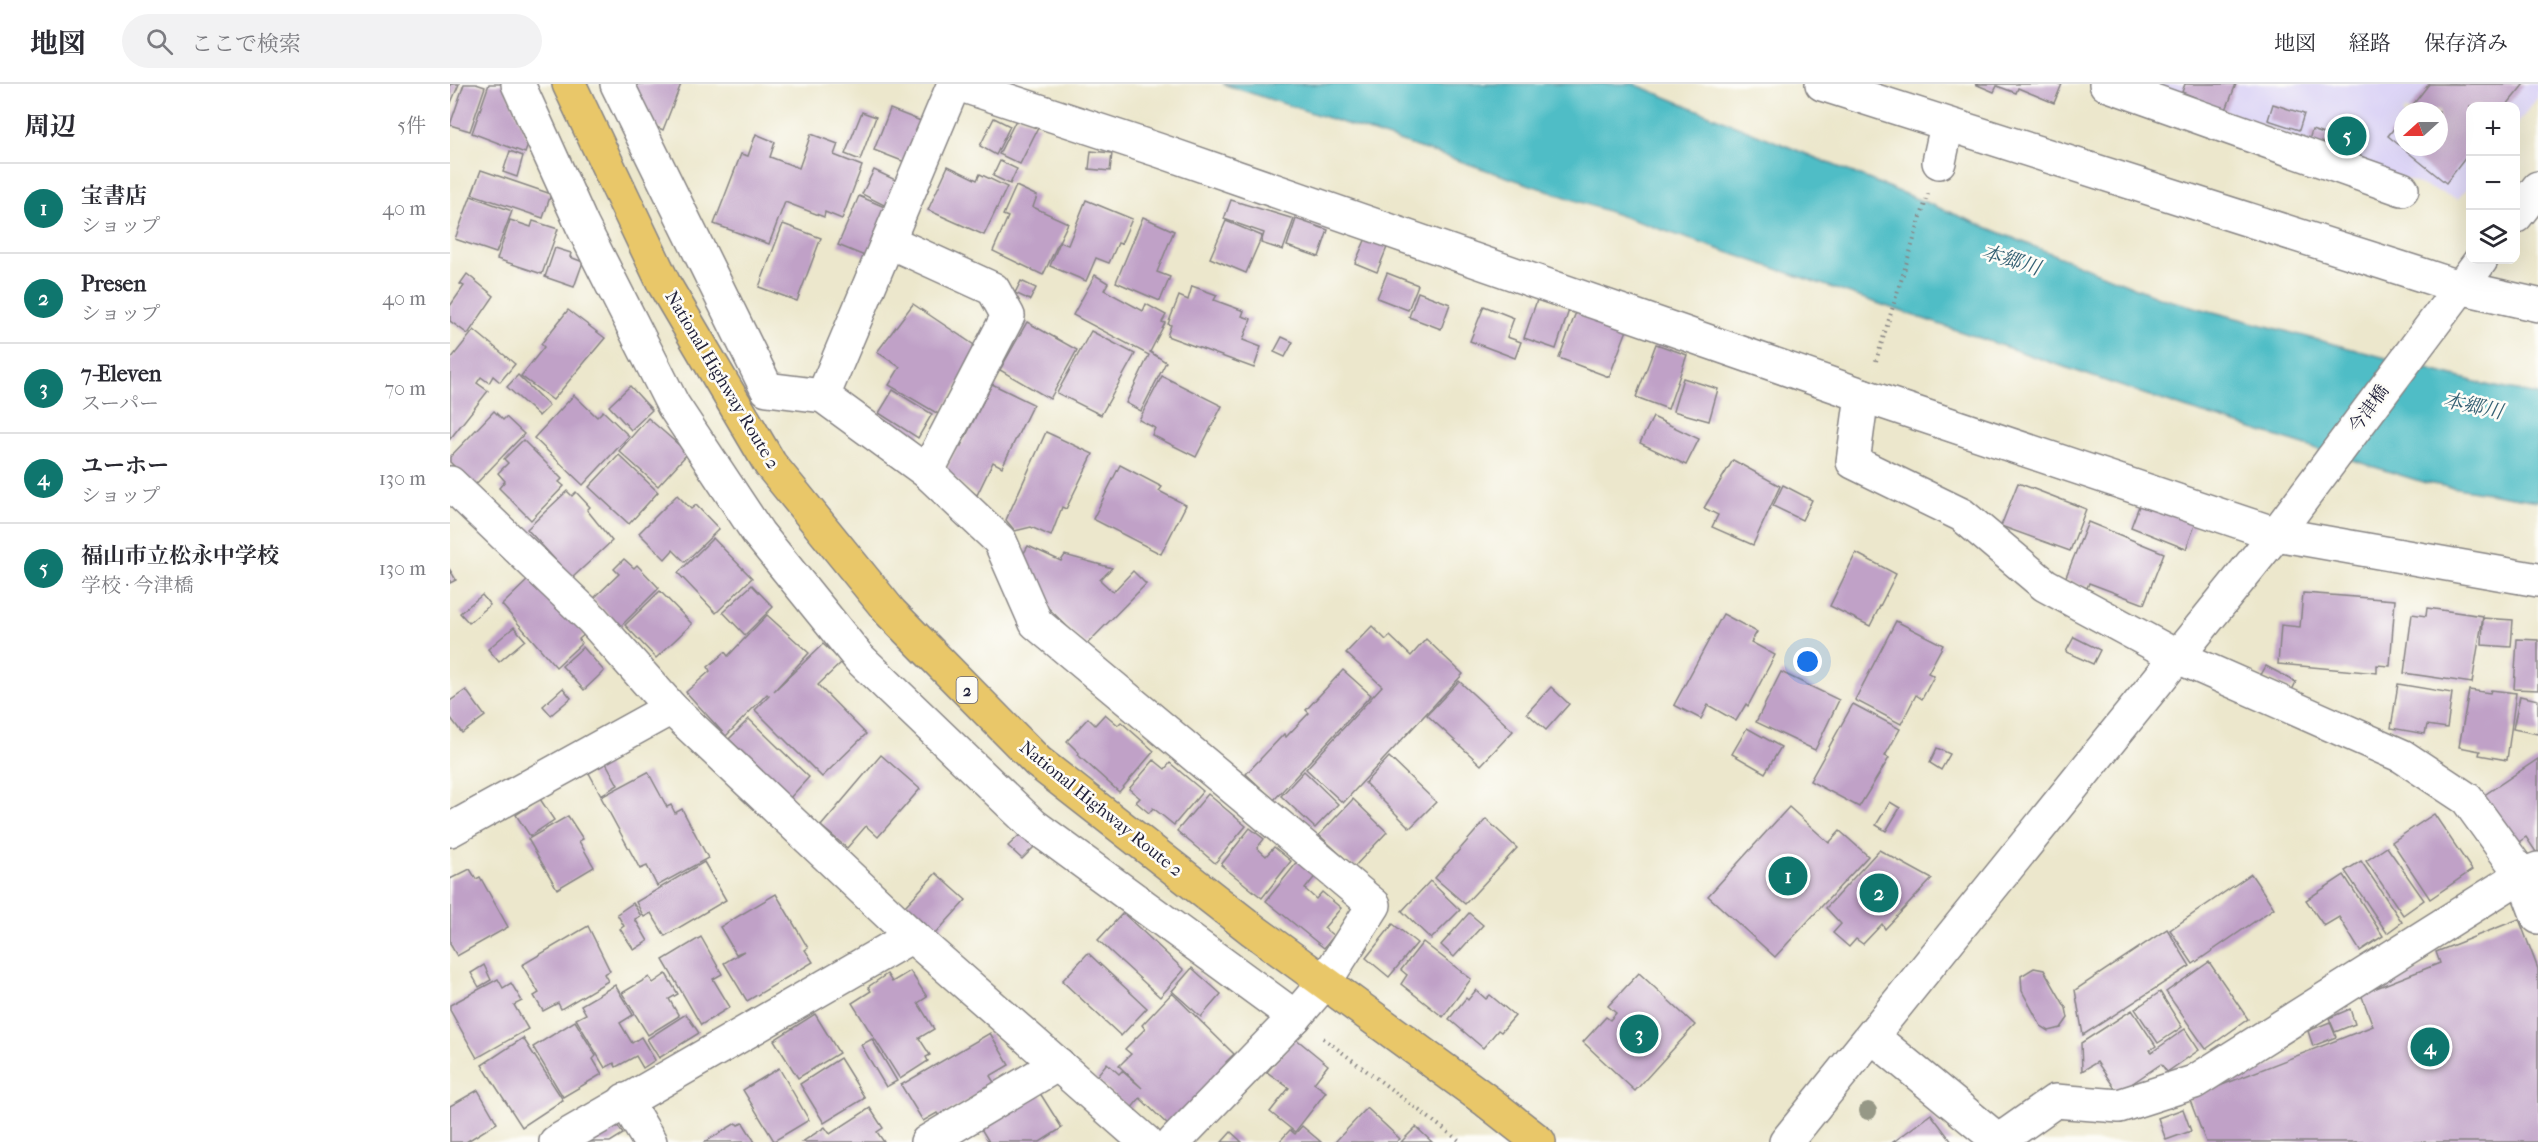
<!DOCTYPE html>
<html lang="ja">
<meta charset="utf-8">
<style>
:root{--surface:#fff;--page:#f2f2f3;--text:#2b2b33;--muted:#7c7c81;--line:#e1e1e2;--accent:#0f766e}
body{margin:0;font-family:"IM FELL French Canon","Noto Serif JP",serif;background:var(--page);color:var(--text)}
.controls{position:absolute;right:18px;top:18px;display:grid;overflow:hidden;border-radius:12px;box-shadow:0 6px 24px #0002}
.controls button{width:54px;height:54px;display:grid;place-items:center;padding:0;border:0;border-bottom:2px solid var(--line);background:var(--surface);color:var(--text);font:30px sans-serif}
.compass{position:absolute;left:1944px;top:18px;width:54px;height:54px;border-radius:50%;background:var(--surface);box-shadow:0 6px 24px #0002;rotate:249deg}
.you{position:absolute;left:1358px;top:578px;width:21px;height:21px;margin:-15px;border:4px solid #fff;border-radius:50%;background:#1a73e8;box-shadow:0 0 0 9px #1a73e833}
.badge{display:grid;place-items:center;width:39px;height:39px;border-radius:50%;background:var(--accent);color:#fff;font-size:20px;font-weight:700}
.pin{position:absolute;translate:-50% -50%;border:3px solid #fff;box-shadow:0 2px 6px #0006}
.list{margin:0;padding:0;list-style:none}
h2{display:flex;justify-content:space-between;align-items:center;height:78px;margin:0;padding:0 24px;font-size:26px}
h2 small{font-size:20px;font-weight:400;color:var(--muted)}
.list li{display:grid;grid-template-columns:39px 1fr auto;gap:18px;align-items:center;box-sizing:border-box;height:90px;padding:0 24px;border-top:2px solid var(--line)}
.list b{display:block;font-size:22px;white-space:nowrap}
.list p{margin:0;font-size:20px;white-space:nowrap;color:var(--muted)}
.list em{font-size:20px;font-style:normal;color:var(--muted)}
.icon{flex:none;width:33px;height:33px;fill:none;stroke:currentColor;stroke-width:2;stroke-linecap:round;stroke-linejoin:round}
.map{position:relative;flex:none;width:2088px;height:1058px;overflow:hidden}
header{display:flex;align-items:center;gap:36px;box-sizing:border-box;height:84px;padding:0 30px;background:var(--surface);border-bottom:2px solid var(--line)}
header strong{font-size:28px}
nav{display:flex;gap:33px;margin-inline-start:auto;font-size:21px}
.search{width:420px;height:54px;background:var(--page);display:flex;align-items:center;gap:15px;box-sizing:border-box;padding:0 21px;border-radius:33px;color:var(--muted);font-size:22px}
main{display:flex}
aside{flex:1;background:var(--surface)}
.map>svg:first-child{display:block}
</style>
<header>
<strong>地図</strong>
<div class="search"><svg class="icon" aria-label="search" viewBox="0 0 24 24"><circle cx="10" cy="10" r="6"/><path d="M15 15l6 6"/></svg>ここで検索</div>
<nav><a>地図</a><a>経路</a><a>保存済み</a></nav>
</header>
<main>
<aside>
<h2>周辺<small>5件</small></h2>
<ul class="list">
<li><span class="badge">1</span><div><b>宝書店</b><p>ショップ</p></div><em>40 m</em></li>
<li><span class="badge">2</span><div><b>Presen</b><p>ショップ</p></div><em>40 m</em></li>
<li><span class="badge">3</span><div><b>7-Eleven</b><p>スーパー</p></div><em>70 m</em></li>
<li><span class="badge">4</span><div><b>ユーホー</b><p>ショップ</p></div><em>130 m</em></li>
<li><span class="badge">5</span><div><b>福山市立松永中学校</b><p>学校 · 今津橋</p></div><em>130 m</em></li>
</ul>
</aside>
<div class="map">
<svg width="2088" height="1058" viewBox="0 0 2088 1058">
<rect width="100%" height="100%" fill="#fdfcf7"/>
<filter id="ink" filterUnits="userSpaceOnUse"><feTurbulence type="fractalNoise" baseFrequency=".0167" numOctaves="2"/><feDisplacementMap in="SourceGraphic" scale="12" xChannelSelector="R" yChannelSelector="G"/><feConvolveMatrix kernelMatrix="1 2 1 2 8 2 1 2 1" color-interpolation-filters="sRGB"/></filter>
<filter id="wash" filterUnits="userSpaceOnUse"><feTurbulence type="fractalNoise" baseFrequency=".008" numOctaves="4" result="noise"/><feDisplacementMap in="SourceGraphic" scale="24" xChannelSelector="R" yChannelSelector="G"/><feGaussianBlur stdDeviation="1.35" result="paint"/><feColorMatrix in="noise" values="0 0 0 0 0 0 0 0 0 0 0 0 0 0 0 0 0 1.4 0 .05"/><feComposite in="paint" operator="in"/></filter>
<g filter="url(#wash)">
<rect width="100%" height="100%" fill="#ece7cc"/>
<!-- built -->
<path fill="#ddd5f6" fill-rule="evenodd" d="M 1703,0 L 2088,0 L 2088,13 L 2066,42 L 2066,22 L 2020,22 L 2020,100 L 2008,115 ZM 1953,27 L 1989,27 L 1989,63 L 1953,63 Z"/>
<!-- water -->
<polygon fill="#4fbdc6" stroke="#387080" stroke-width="1.5" points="773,0 1184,0 1711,214 2041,302 2088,311 2088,417 1976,399 1735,324 1007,76"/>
<g id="blocks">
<!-- building -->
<g fill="#c0a1c7">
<polygon points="0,0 9,0 0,21"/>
<polygon points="14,0 26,0 35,3 20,47 0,41"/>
<polygon points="39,0 54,0 79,58 75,69 22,49"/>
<polygon points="179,0 231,0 213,46 196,38"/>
<polygon points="1525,0 1612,0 1604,19 1568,4 1566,9 1547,2 1544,8"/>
<polygon points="1735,0 1786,0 1776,26 1732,8"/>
<polygon points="1979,0 2074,0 2056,22 2020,22 2020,68 1996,99 1938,52 1953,33 1953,63 1989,63 1989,27 1958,27"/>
<polygon points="1823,20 1854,30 1849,46 1818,36"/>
<polygon points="440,25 476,39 460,80 424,66"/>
<polygon points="412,28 426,33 410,76 395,70"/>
<polygon points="568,32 589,42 570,80 549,70"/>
<polygon points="544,34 560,42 546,71 530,62"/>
<polygon points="1862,46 1882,53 1878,64 1859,56"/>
<polygon points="306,50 325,58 320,73 349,84 361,50 388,60 384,71 412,82 392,135 375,128 374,133 335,118 319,160 264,140 291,70 298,72"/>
<polygon points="60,67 73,72 67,93 53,88"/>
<polygon points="641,67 662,69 660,87 639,85"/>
<polygon points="550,77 567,85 560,100 543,92"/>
<polygon points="498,82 527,96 530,90 557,103 534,151 478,126"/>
<polygon points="31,86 101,110 93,134 22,110"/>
<polygon points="424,86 452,99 440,124 412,110"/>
<polygon points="566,102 587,112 583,123 618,139 593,191 543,167 558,133 553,131"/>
<polygon points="21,112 62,127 46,169 5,155"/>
<polygon points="409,112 439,125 417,173 388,161"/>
<polygon points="636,116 682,135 671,160 668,159 659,179 646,174 636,197 600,182 610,158 618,161"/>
<polygon points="781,116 844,135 833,166 811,159 814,149 774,135"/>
<polygon points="693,133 724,147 707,188 720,193 710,217 666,198"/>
<polygon points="846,135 878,146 869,173 837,162"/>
<polygon points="60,136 81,143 83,137 108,145 92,190 47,175"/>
<polygon points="776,137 812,152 796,189 760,174"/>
<polygon points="333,140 371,154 347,217 309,203"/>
<polygon points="917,152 938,161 927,188 905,179"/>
<polygon points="105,164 121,169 120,173 133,178 124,203 95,193"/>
<polygon points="937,189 968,201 958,226 927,214"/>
<polygon points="17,190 44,212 18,250 0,237 0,222 14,202 10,200"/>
<polygon points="645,191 658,199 654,206 693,227 696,220 716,231 712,238 715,239 700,268 716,278 691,327 676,319 699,271 623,231"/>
<polygon points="571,197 586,204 580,216 565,209"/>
<polygon points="742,202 767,211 764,216 794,227 792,232 801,235 793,256 811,263 804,284 717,252 721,241 718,240 729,212 738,216"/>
<polygon points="968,208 1000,220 991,245 959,233"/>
<polygon points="1087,216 1119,226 1106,265 1074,254"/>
<polygon points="463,220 530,265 490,331 439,301 450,283 427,268"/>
<polygon points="1034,222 1064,234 1057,253 1071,258 1065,274 1020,257"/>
<polygon points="118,226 155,254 103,316 71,292 94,263 91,260"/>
<polygon points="1126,228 1177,246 1159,293 1109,274"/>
<polygon points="577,238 627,266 600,315 550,286"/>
<polygon points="24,246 65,280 50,298 43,292 39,299 31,293 27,299 38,307 0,355 0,276"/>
<polygon points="641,247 685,270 651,331 607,309"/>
<polygon points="832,253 843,258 835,273 824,268"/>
<polygon points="1206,260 1237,271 1218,325 1186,313"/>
<polygon points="68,291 99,322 89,332 57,303"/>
<polygon points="712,292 772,322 746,373 702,351 705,344 689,336"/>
<polygon points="1233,294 1268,305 1259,337 1223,327"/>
<polygon points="542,300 583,320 552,383 543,378 527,411 495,388 508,360 511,362"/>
<polygon points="180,302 202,326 181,346 159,322"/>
<polygon points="443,306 482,330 468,354 429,329"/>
<polygon points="124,311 147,333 153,327 179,352 133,401 84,354"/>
<polygon points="44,327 53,336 56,333 74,350 24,402 0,378 0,373"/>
<polygon points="1203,333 1249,355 1236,381 1190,359"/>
<polygon points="198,334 238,369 208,402 169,367"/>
<polygon points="596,348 643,370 616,425 612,423 601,452 581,443 565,447 556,436"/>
<polygon points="73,356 112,395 109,398 114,402 81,436 49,404 55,397 48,389 58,379 54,375"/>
<polygon points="169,371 208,408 179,440 139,403"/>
<polygon points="1283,376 1330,402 1303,461 1262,443 1268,431 1254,424"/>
<polygon points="670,381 712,403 709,407 736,421 711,470 643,435"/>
<polygon points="1568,399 1636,425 1620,467 1551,442"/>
<polygon points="1333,401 1362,416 1352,436 1323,422"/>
<polygon points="117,407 122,412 126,408 140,423 137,426 162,457 122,494 77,445"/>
<polygon points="227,411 241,425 246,421 269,445 235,478 223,466 215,475 189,449"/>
<polygon points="1692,414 1747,436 1736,465 1681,443"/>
<polygon points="1638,438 1714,469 1694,520 1639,499 1637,504 1615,495"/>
<polygon points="263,454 302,494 266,529 228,489"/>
<polygon points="578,462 611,477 615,471 662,484 650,496 663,508 683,487 696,500 636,561 582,508 571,474"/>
<polygon points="1406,469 1446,490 1420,542 1380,522"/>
<polygon points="174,475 184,484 187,481 209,504 170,543 143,515 169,490 164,485"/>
<polygon points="0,486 6,496 0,499"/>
<polygon points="80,494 135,550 129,555 132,559 106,583 52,521"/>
<polygon points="302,501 323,523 295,551 273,528"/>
<polygon points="210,507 242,540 206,574 175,541"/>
<polygon points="1853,509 1945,516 1940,582 1927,581 1927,589 1828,580 1831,541 1850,543"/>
<polygon points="32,511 40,521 19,539 10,529"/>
<polygon points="1977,524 2033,532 2022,599 1954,589 1962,530 1976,532"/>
<polygon points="1273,530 1307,548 1301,558 1325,571 1298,622 1296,620 1286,637 1258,621 1251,635 1224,621"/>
<polygon points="317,531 359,569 324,607 373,560 392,578 368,601 416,650 372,693 305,626 319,612 317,610 276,652 236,608 260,587 258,583 275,568 278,572"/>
<polygon points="2033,534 2063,536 2061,563 2032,561"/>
<polygon points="1446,537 1493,561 1478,589 1484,592 1472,615 1466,611 1451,640 1405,616"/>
<polygon points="922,542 936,556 940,552 961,572 976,555 1013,590 893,719 856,685 932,602 896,569"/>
<polygon points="64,543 75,556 49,578 38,565"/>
<polygon points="1624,553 1650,566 1643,580 1616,568"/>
<polygon points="2067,555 2088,556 2088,606 2064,605"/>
<polygon points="133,563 154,587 134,606 112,582"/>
<polygon points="1816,582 1846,598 1842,606 1811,591"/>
<polygon points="893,586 921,611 824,716 796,690 834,650 836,653 859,629 856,626"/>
<polygon points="1331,588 1389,616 1365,666 1306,638"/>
<polygon points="1009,597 1063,647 1031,681 977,631"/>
<polygon points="1948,600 2002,609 1997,644 1977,641 1975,650 1941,644"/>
<polygon points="1101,603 1119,620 1096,646 1077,629"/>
<polygon points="113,604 121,614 101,631 93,622"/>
<polygon points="16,606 35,632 12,649 0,633 0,617"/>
<polygon points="2019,606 2040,609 2041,606 2066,609 2057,676 2029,671 2030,667 2009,663"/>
<polygon points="2070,612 2088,616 2088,650 2063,645"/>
<polygon points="1403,620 1450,645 1435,672 1439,674 1409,723 1360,697"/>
<polygon points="655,630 668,641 671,638 704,667 669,708 628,671 629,669 617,657 638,634 645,641"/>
<polygon points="299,635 359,693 340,714 279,655"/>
<polygon points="1297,644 1331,663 1315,689 1282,670"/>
<polygon points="1487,664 1500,670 1491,686 1480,679"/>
<polygon points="431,671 470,705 428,753 416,742 397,764 371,742"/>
<polygon points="939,673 986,718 960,744 915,699"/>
<polygon points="2088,675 2088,771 2076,753 2066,760 2033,712"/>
<polygon points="704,676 715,685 720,679 753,707 724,741 703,724 699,729 686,718 690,714 679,705"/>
<polygon points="156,679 168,701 151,711 139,689"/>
<polygon points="854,687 888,720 865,744 831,712"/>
<polygon points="198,688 217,723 221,721 225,729 232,725 258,774 207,802 197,782 190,785 151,713"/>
<polygon points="758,710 796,742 765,779 727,747"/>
<polygon points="90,715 104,736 80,752 66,731"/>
<polygon points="903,715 937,748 904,783 869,751"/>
<polygon points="1440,718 1450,724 1436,747 1426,741"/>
<polygon points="1339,723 1379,759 1390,747 1418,772 1325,873 1258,812"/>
<polygon points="1984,730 2022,786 1980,815 1942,758"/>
<polygon points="118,732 133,755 129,757 144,783 107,805 78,755"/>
<polygon points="1036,735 1067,764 1015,820 985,794"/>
<polygon points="800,744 814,755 807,764 816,772 824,763 841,777 812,814 771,781"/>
<polygon points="574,747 587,760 572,775 558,762"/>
<polygon points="1937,763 1974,816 1953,831 1916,777"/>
<polygon points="1429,766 1482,795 1435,845 1432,840 1413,860 1406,855 1399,863 1383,849 1391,840 1376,824"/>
<polygon points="849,776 867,790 855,805 866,815 872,808 891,824 874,844 884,852 874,864 816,817"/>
<polygon points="1911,777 1952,838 1937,849 1895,787"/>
<polygon points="254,778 276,816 215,852 201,829 194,833 186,818"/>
<polygon points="20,785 26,795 30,793 58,843 7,872 0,860 0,795"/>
<polygon points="486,789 516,816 485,850 455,822"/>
<polygon points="1801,790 1824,824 1743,880 1720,846"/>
<polygon points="1894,791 1933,852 1910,867 1889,833 1874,842 1856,816"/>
<polygon points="980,797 1010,826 981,855 952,827"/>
<polygon points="326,810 358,864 355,866 363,878 297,917 274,879 294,867 286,870 270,843"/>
<polygon points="183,819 191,832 185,835 198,857 184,866 170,845 174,842 167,830"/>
<polygon points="673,829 734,886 710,913 648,856"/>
<polygon points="1019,829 1033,841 1004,873 991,861"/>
<polygon points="2069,835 2088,885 2088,1058 1756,1058 1739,1014 1923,942 1911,910 1990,879 1986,868"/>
<polygon points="943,840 967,859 939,893 916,874"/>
<polygon points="138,842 160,887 154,890 158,897 111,925 108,919 93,927 84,912 89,909 72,881"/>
<polygon points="1717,845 1740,882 1633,951 1625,906"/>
<polygon points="251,853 272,890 263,895 280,923 251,941 213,876"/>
<polygon points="973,858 1021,895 993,933 951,900 957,891 951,886"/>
<polygon points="638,869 697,924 671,952 612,897"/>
<polygon points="1759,878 1798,935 1756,965 1716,908"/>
<polygon points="34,881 41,896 29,903 21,889"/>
<polygon points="742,884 771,910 751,933 722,907"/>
<polygon points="1584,884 1594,886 1616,924 1618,934 1611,944 1599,947 1591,942 1572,907 1571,892"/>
<polygon points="460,887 477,913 468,919 484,945 469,954 480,971 476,973 478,977 450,995 402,919 421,907 418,903 437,890 442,898"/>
<polygon points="1189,889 1245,941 1185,1007 1133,958 1156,933 1160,936 1166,929 1158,922"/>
<polygon points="216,890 228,910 219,915 229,932 198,951 172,909 199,893 203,899"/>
<polygon points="48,895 53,904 61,899 72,917 64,921 78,945 27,974 0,926 0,921"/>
<polygon points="165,901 183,931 170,939 182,959 191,953 205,976 193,984 186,972 166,983 164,979 155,984 126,935 136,930 131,921"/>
<polygon points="1026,906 1036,915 1040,911 1065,932 1051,948 1048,946 1033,964 999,935 1016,914 1018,916"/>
<polygon points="1710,908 1732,943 1708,959 1685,925"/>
<polygon points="722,909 784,970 776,978 780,982 720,1043 690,1014 680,1026 645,994 657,979 669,990 672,987 692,1004 669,982 681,970 675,965 695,945 692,941"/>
<polygon points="1900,925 1905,940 1885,948 1879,934"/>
<polygon points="1682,926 1706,962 1700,966 1702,968 1735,945 1749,966 1717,988 1711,980 1668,1009 1647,978 1632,987 1631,959"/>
<polygon points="236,930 249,949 209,974 197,955"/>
<polygon points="365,930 389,969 348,994 324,956"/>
<polygon points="125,937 146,972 143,975 152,990 113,1013 83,963"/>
<polygon points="1880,938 1886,953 1863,962 1858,947"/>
<polygon points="540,949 559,981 540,992 545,1000 490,1033 487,1029 473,1037 451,1001"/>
<polygon points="73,954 113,1016 72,1043 32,981"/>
<polygon points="845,954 878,981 864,999 876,1008 845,1048 820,1028 839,1004 817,988"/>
<polygon points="422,955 447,997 436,1003 411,961"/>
<polygon points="390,974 415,1014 374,1039 350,1000"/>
<polygon points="329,984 359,1036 324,1057 293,1006"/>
<polygon points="28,1006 47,1039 16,1058 0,1058 0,1022"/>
<polygon points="588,1006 612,1044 590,1058 539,1058 530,1043"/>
<polygon points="420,1024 433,1044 427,1048 434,1058 352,1058 375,1043 380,1050"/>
<polygon points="917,1024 950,1055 946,1058 885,1058"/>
<polygon points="1733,1025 1741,1047 1716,1056 1708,1034"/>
<polygon points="1481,1030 1502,1058 1443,1058 1453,1051"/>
<polygon points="161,1032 173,1050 160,1058 138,1058"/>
<polygon points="286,1039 288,1041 293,1039 305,1058 255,1058"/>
<polygon points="852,1042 871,1058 829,1058 840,1046 845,1050"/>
<polygon points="966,1043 982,1058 951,1058"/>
<polygon points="781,1048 792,1058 772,1058"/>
</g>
</g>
</g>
<g filter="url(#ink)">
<use href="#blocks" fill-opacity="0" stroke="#878484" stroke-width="1.5"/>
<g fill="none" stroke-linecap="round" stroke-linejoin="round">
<defs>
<g id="minor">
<polyline points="68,0 132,141 223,321 308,449 409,574 583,741 845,933"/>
<polyline points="167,0 317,305 373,312 477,388 550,457 586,539 924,821 874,899 845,933 724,1058"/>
<polyline points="508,0 708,66 1412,311 1826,450 2088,496"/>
<polyline points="1372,0 1966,189 2009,203 2088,221"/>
<polyline points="1656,0 1952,105"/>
<polyline points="1489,78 1497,41"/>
<polyline points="2066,132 2088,104"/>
<polyline points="438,157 543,205 558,232 477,388"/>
<polyline points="1412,311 1403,378 1512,431 1595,501 1726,572 1952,672 2017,715 2072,791 2088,833"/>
<polyline points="373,312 504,0"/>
<polyline points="0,399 142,535 221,624 462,852 696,1058"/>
<polyline points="0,746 221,624"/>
<polyline points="1423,953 1549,1057"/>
<polyline points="175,1016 200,1058"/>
<polyline points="106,1058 462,852"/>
<polyline points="477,1058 608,980"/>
<polyline points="1336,1058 1826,450 2031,176"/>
<polyline points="1547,1058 1605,1017 1669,1022 1744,998 2072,791 2088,785"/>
</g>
<polyline id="highway" points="119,0 214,200 320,380 441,529 588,678 803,846 1037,1017 1089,1058"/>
</defs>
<!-- minor casing -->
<use href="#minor" stroke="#878484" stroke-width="36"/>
<!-- highway casing -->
<use href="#highway" stroke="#878484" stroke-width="36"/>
<!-- path -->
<g stroke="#878484" stroke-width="4" stroke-dasharray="1.5 4.5" stroke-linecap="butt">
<polyline points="1426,277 1478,110"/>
<polyline points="873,954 1011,1058"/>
</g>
<!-- minor -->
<use href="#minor" stroke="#fff" stroke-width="33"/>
<!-- highway -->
<use href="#highway" stroke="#e9c769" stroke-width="33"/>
</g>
<!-- trees -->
<circle fill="#969886" cx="1418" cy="1027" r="9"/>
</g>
<g text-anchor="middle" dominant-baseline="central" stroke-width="5" stroke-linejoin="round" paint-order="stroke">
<!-- shield labels -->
<rect fill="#fdfcf7" stroke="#646373" stroke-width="1.5" x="506.5" y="593" width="21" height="26" rx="4.5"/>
<g font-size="16" font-weight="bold" fill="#22223b">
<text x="517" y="606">2</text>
</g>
<!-- street labels -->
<g font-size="18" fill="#22223b" stroke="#fdfcf7">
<text transform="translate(272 296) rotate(59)">National Highway Route 2</text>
<text transform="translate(1919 325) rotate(-54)">今津橋</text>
<text transform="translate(651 725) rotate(39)">National Highway Route 2</text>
</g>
<!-- water labels -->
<g font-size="20" font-style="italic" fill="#346073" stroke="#fdfcf7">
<text transform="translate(1561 176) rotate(17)">本郷川</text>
<text transform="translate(2023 322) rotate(12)">本郷川</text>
</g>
</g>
</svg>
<div class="controls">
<button>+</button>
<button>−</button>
<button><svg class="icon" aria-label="layers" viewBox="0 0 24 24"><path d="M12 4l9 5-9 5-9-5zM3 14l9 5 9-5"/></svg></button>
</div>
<svg class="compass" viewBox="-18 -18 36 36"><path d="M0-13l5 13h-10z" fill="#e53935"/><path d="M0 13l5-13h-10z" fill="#7c7c81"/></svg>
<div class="you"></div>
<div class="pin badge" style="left:1338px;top:792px">1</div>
<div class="pin badge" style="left:1429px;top:809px">2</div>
<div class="pin badge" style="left:1189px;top:950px">3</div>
<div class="pin badge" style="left:1980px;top:963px">4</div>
<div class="pin badge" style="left:1897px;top:52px">5</div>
</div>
</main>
